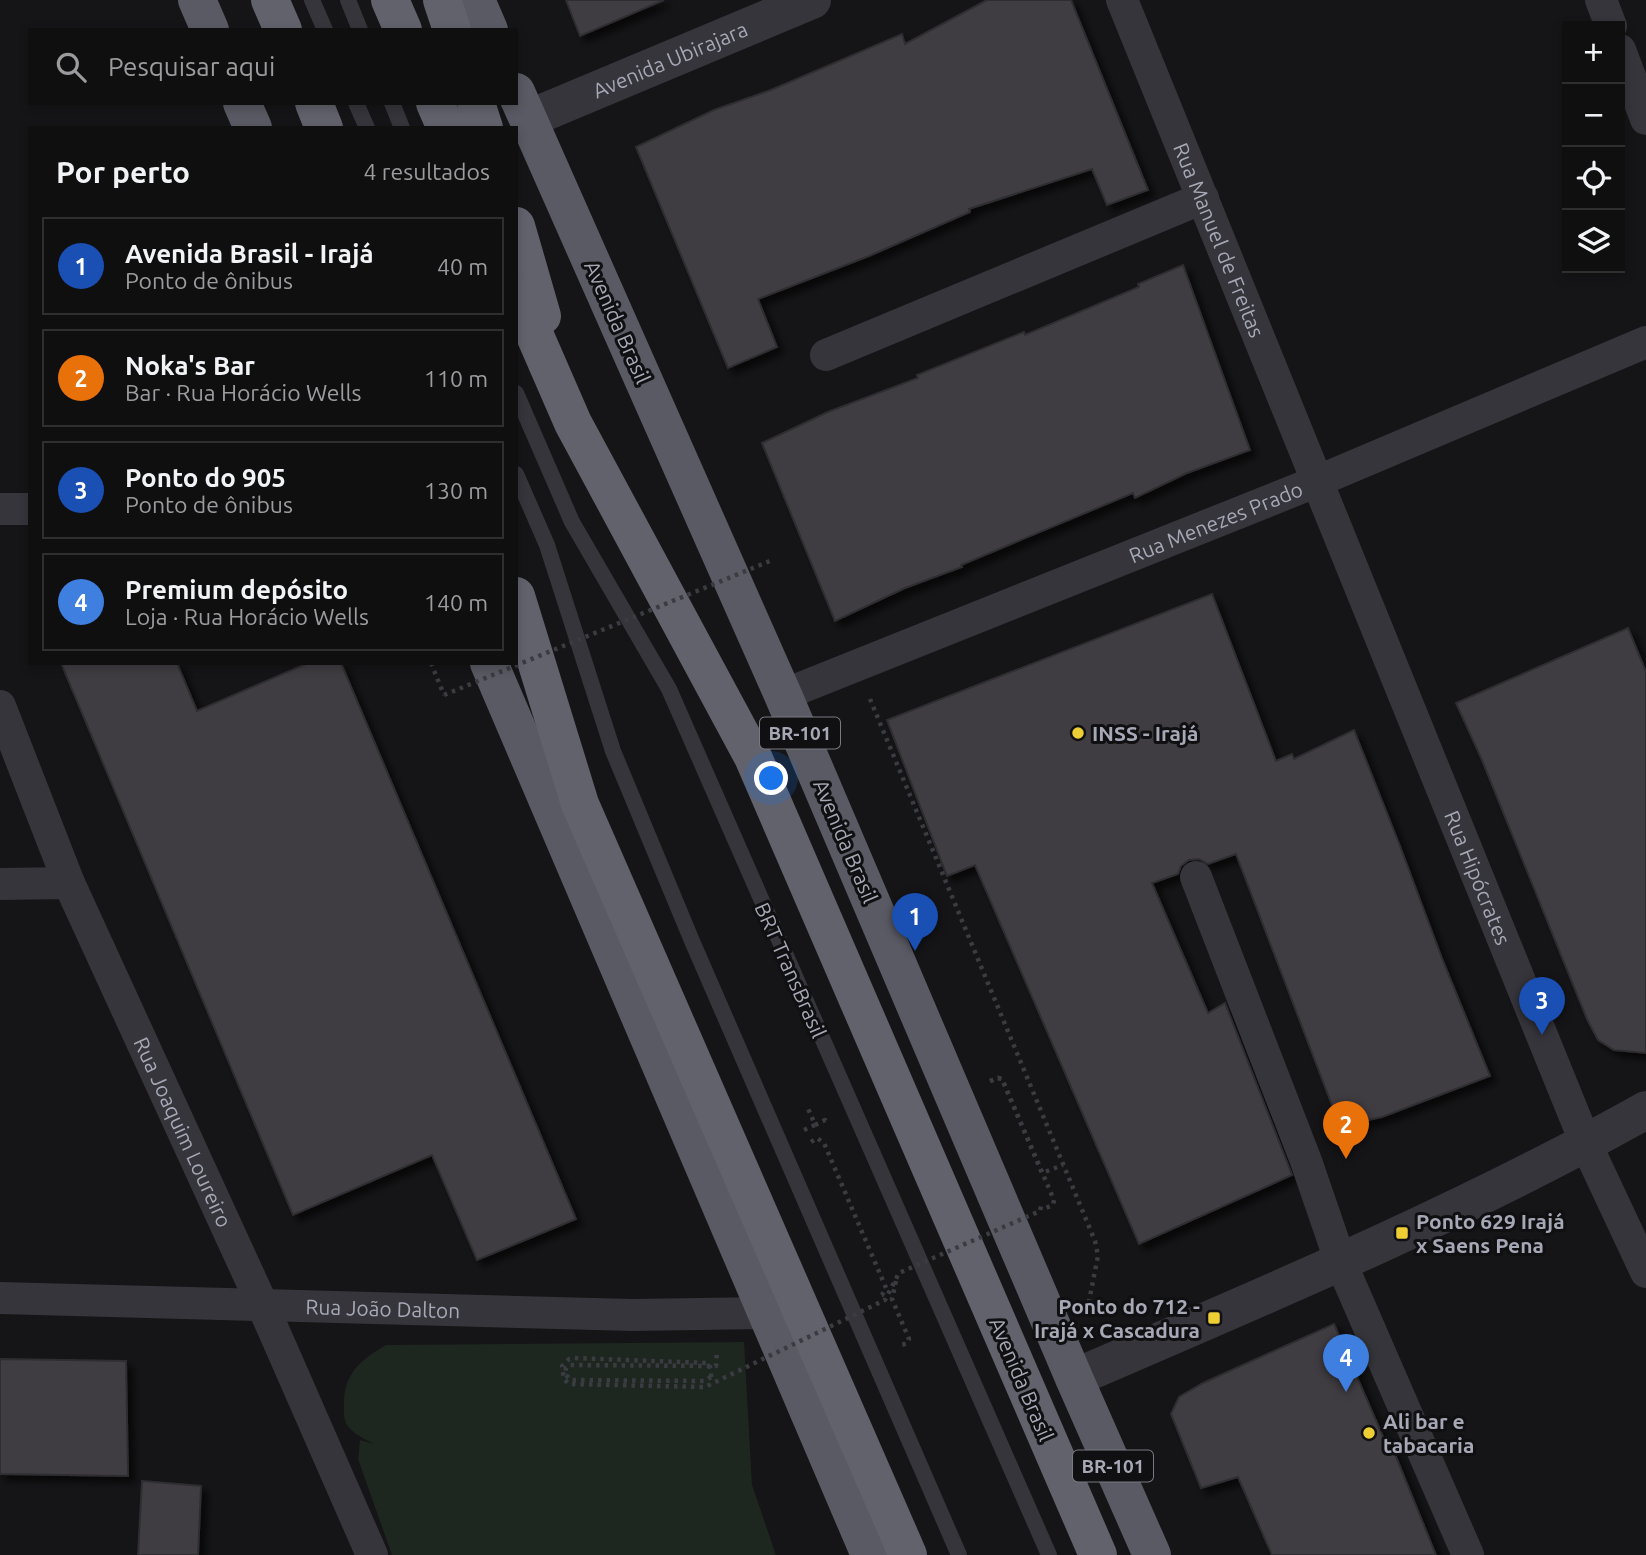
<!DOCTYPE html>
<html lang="pt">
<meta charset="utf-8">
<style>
:root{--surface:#100f10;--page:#191819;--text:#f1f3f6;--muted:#9c9c9f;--line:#302f30;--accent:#edcf35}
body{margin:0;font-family:Ubuntu,sans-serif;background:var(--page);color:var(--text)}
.controls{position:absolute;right:21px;top:21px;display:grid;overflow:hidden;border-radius:0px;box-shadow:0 4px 10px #0003}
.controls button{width:63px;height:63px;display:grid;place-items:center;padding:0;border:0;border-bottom:2px solid var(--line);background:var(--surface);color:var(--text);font:35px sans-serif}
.you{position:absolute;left:772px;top:779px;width:24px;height:24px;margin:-18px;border:5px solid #fff;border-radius:50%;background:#1a73e8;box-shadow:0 0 0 10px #1a73e833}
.badge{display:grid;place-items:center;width:46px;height:46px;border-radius:50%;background:var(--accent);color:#fff;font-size:23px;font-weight:700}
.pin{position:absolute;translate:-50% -58px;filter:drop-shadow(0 2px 4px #0008)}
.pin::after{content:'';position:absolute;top:37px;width:24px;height:21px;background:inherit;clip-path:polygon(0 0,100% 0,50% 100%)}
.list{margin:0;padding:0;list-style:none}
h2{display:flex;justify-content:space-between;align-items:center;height:91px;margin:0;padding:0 28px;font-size:30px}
h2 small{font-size:23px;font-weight:400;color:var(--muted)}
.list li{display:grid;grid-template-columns:46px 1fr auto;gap:21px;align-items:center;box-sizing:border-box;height:98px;margin:0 14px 14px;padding:0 14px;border:2px solid var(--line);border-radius:0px}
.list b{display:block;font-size:26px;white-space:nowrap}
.list p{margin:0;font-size:23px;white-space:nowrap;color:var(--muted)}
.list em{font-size:23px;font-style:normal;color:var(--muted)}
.icon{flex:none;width:38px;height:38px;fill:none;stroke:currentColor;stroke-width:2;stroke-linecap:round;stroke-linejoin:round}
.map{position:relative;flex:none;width:1646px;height:1555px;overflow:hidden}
.search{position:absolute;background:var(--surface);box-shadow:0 4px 10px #0003;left:28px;top:28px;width:490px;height:77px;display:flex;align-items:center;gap:18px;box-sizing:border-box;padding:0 24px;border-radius:0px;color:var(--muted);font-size:26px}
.panel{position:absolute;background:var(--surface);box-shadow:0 4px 10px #0003;left:28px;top:126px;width:490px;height:539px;border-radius:0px}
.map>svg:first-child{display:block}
</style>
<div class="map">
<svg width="1646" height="1555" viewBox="0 0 1646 1555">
<defs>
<filter id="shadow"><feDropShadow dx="6" dy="6" stdDeviation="3.5" flood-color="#0009"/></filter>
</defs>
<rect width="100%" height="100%" fill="#151416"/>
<!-- green -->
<path fill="#1e2620" d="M 744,1342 L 752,1485 L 776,1555 L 392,1555 L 358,1459 L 360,1440 L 374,1444 C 365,1439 353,1434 347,1425 C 344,1420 344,1416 344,1410 C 342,1376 358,1361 386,1345 Z"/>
<!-- building -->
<g fill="#3f3e43" stroke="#2f2e32" stroke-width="2" filter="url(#shadow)">
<polygon points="566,0 664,0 580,36"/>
<polygon points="987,0 1071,0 1148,190 1107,205 1092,169 969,209 970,212 869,256 758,299 777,347 728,368 636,147 714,110 771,90 902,34 905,44"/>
<polygon points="1183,265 1250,450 1187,473 1135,498 1133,493 961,565 962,567 905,588 835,621 762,443 828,412 918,378 917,375 1024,332 1025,335 1139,287 1138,284"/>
<polygon points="1212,594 1276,761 1292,754 1294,759 1354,730 1400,846 1443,961 1490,1076 1382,1117 1340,1126 1236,854 1208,864 1199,859 1189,860 1181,866 1178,874 1152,883 1208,1013 1225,1003 1292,1175 1139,1244 975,865 947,876 887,720"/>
<polygon points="1628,628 1646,672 1646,1053 1614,1050 1598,1040 1587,1019 1482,760 1456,703"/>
<polygon points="61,663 177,663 197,711 308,663 341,663 576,1219 477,1260 432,1155 293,1215"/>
<polygon points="1334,1324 1384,1439 1388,1437 1436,1555 1272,1555 1238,1477 1201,1488 1171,1414 1179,1397 1203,1383"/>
<polygon points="0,1359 126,1361 128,1476 0,1474"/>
<polygon points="142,1481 201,1486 198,1555 138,1555"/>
</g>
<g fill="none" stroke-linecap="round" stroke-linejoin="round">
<!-- path -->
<g stroke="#3b3c42" stroke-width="4.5" stroke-dasharray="3.5 5" stroke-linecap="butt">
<polyline points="431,663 444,695"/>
<polyline points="870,699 1095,1241 1098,1256 1088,1306"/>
<polyline points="990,1081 998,1078 1002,1079 1054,1200 1053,1205 1046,1208 1043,1207"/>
<polyline points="990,1081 998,1078 1002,1079 1042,1173 1063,1165"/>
<polyline points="815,1125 825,1120 826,1123"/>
<polyline points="804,1130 815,1125 807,1106"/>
<polyline points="811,1142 817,1138 824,1143 886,1288 882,1295 878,1296"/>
<polyline points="896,1281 892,1299 909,1339 906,1344 899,1345"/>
<polyline points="711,1377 704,1381 571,1380 565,1374 566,1368 569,1365 716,1366 717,1350"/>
</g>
<!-- service -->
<g stroke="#35353b" stroke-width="16">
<polyline points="312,0 325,30"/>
<polyline points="348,0 360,30"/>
<polyline points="356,103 367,128"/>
<polyline points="392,103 402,128"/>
<polyline points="516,393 572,522 669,689 1049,1555"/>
<polyline points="516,474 547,545 613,751 692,941 959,1555"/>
</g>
<!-- minor -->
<g stroke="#35353b" stroke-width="32">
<path id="s1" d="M 1122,0 L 1586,1144 L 1646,1272"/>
<polyline points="1601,0 1611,26"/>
<polyline points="1620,50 1646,119"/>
<polyline points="826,355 1203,198"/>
<polyline points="0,509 30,509"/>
<path id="s2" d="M 783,695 L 1318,481 L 1646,342"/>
<path id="s3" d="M 0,706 L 69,883 L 262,1304 L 372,1555"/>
<polyline points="1196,877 1306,1161 1341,1263 1468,1555"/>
<polyline points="0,884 69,883"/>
<path id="s4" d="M 0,1298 L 633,1315 L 768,1313"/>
</g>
<!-- tertiary -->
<g stroke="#35353b" stroke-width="38">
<path id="s5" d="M 528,119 L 812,0"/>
<path d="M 1074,1378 C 1267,1295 1462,1213 1646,1110"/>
</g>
<!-- trunk -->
<g stroke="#595a63" stroke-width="38">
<polyline points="197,0 210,30"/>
<polyline points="476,0 489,30"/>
<polyline points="516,92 783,695 1074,1378 1152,1555"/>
<polyline points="242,103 253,128"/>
<polyline points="489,663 870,1555"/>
</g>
<!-- motorway -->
<g stroke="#61626c" stroke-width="38">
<polyline points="270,0 283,30"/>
<polyline points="390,0 403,30"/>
<polyline points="442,0 452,30"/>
<polyline points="314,103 324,128"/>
<polyline points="435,103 446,128"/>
<polyline points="476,103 484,128"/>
<polyline points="516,226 542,316"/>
<polyline points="516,292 573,423 753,757 1098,1555"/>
<polyline points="516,596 580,804 908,1555"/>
</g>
<!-- path-bridge -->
<g stroke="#3b3c42" stroke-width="4.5" stroke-dasharray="3.5 5" stroke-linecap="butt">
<polyline points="444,695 770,561"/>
<polyline points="711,1377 711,1369 708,1363 574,1358 569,1359 562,1366 564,1379 569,1384 705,1387 885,1300 899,1273 1040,1211 1041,1206"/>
</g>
</g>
<!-- markers -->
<g fill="#edcf35" stroke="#100f11" stroke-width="2.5">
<circle cx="1078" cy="733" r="7"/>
<rect x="1395" y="1226" width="14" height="14" rx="3.5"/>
<rect x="1207" y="1311" width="14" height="14" rx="3.5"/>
<circle cx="1369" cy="1433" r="7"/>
</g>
<g text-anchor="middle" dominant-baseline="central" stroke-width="6" stroke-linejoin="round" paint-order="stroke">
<!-- shield labels -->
<g fill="#100f11" stroke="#797a84" stroke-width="2">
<rect x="760" y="717.5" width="80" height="31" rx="5"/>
<rect x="1073" y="1450.5" width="80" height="31" rx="5"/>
</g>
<g font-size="19" font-weight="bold" fill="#a6a8b6">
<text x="800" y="733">BR-101</text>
<text x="1113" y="1466">BR-101</text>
</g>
<!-- street labels -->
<g font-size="21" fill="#a6a8b6" stroke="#100f11">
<text stroke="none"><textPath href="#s5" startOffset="154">Avenida Ubirajara</textPath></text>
<text stroke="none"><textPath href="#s1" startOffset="259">Rua Manuel de Freitas</textPath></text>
<text transform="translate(618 322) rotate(66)">Avenida Brasil</text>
<text stroke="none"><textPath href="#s2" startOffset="466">Rua Menezes Prado</textPath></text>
<text transform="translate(846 841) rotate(67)">Avenida Brasil</text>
<text stroke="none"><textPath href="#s1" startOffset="947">Rua Hipócrates</textPath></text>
<text transform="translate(791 970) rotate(66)">BRT TransBrasil</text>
<text stroke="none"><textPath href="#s3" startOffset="464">Rua Joaquim Loureiro</textPath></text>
<text stroke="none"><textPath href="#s4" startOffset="383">Rua João Dalton</textPath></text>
<text transform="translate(1022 1379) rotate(67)">Avenida Brasil</text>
</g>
<!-- poi labels -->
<g font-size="21" font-weight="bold" fill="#a6a8b6" stroke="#100f11" text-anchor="start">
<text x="1092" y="733">INSS - Irajá</text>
<text x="1416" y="1221">Ponto 629 Irajá<tspan x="1416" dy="24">x Saens Pena</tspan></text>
<text x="1200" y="1306" text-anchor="end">Ponto do 712 -<tspan x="1200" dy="24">Irajá x Cascadura</tspan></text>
<text x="1383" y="1421">Ali bar e<tspan x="1383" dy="24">tabacaria</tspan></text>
</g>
</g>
</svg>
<div class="controls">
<button>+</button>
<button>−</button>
<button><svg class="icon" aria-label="locate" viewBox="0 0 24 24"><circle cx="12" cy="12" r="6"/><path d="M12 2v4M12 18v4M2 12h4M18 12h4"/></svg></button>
<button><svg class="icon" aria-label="layers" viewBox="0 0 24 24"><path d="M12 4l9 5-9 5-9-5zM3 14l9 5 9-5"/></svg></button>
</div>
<div class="you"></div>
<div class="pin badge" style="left:915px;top:951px;background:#1a4fb4">1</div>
<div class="pin badge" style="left:1346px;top:1159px;background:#e8710a">2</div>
<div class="pin badge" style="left:1542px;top:1035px;background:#1a4fb4">3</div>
<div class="pin badge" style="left:1346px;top:1392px;background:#3f7fe0">4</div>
<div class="search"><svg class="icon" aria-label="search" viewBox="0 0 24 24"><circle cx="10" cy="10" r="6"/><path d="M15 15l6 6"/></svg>Pesquisar aqui</div>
<section class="panel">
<h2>Por perto<small>4 resultados</small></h2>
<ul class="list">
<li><span class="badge" style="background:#1a4fb4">1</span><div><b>Avenida Brasil - Irajá</b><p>Ponto de ônibus</p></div><em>40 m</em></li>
<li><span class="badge" style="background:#e8710a">2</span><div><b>Noka's Bar</b><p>Bar · Rua Horácio Wells</p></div><em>110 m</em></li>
<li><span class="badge" style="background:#1a4fb4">3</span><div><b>Ponto do 905</b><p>Ponto de ônibus</p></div><em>130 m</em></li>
<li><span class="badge" style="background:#3f7fe0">4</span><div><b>Premium depósito</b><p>Loja · Rua Horácio Wells</p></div><em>140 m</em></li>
</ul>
</section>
</div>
